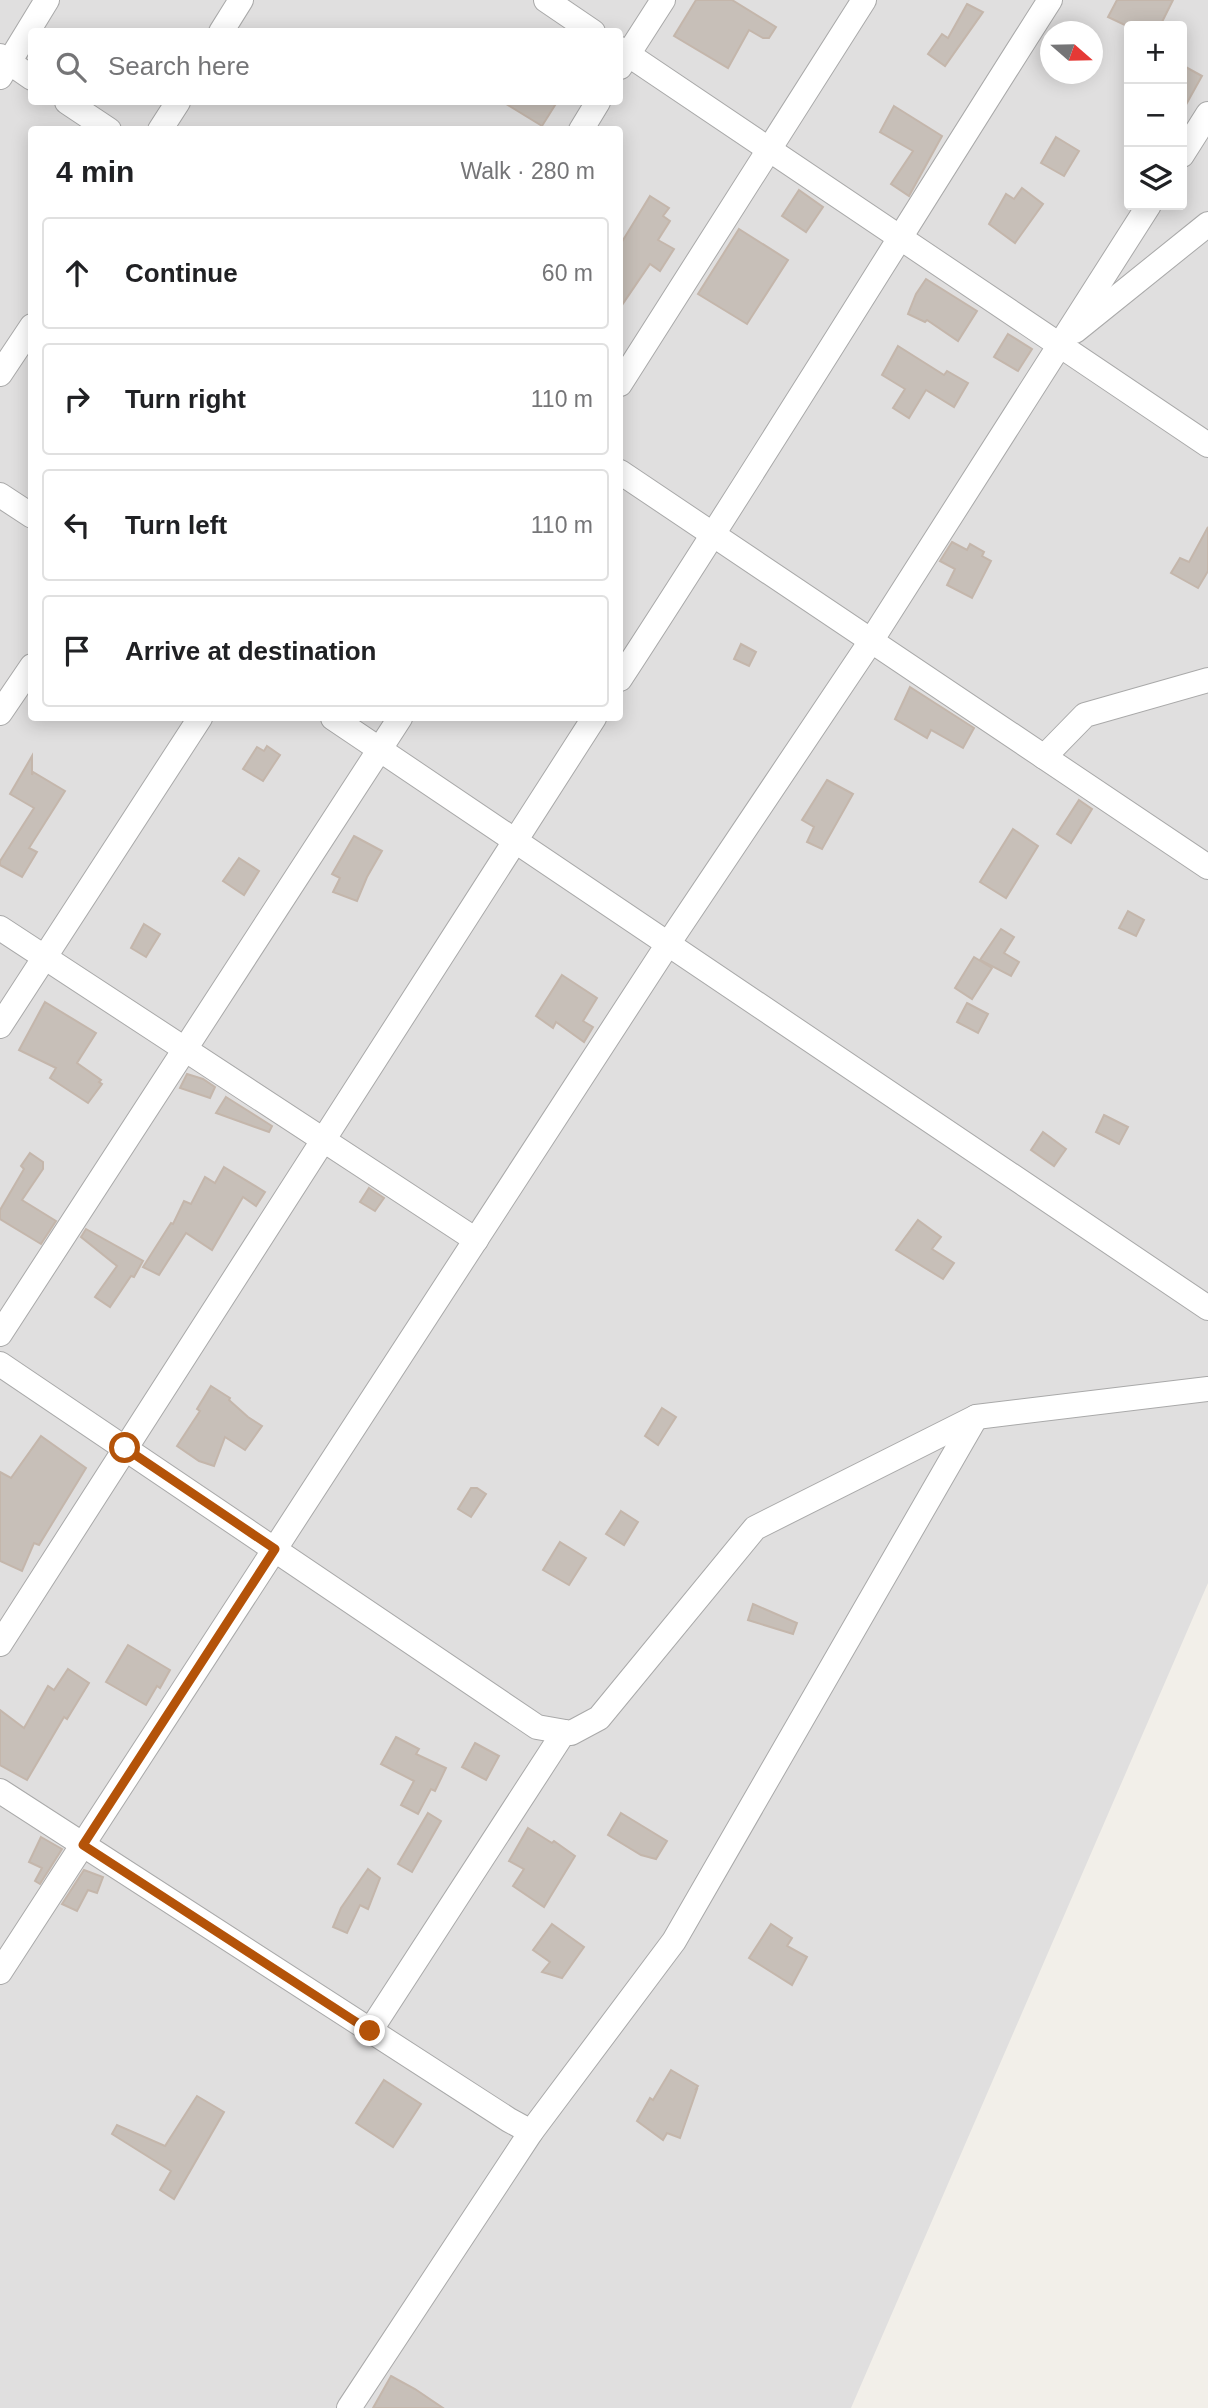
<!DOCTYPE html>
<meta charset="utf-8">
<style>
:root{--surface:#fff;--page:#f2f2f2;--text:#202124;--muted:#757577;--line:#e0e0e0}
body{margin:0;font-family:Arial,sans-serif;background:var(--page);color:var(--text)}
.controls{position:absolute;right:21px;top:21px;display:grid;overflow:hidden;border-radius:7px;box-shadow:0 4px 18px #0003}
.controls button{width:63px;height:63px;display:grid;place-items:center;padding:0;border:0;border-bottom:2px solid var(--line);background:var(--surface);color:var(--text);font:35px sans-serif}
.compass{position:absolute;left:1040px;top:21px;width:63px;height:63px;border-radius:50%;background:var(--surface);box-shadow:0 4px 18px #0003;rotate:110deg}
.stop{position:absolute;width:21px;height:21px;margin:-16px;border:5px solid #b45309;border-radius:50%;background:#fff}
.stop.end{background:#b45309;border-color:#fff;box-shadow:0 2px 7px #0008}
.list{margin:0;padding:0;list-style:none}
h2{display:flex;justify-content:space-between;align-items:center;height:91px;margin:0;padding:0 28px;font-size:30px}
h2 small{font-size:23px;font-weight:400;color:var(--muted)}
.list li{display:grid;grid-template-columns:46px 1fr auto;gap:21px;align-items:center;box-sizing:border-box;height:112px;margin:0 14px 14px;padding:0 14px;border:2px solid var(--line);border-radius:7px}
.list b{display:block;font-size:26px;white-space:nowrap}
.list em{font-size:23px;font-style:normal;color:var(--muted)}
.icon{flex:none;width:38px;height:38px;fill:none;stroke:currentColor;stroke-width:2;stroke-linecap:round;stroke-linejoin:round}
.map{position:relative;flex:none;width:1208px;height:2408px;overflow:hidden}
.search{position:absolute;background:var(--surface);box-shadow:0 4px 18px #0003;left:28px;top:28px;width:595px;height:77px;display:flex;align-items:center;gap:18px;box-sizing:border-box;padding:0 24px;border-radius:7px;color:var(--muted);font-size:26px}
.panel{position:absolute;background:var(--surface);box-shadow:0 4px 18px #0003;left:28px;top:126px;width:595px;height:595px;border-radius:7px}
.map>svg:first-child{display:block}
</style>
<div class="map">
<svg width="1208" height="2408" viewBox="0 0 1208 2408">
<rect width="100%" height="100%" fill="#f2efe9"/>
<!-- residential -->
<path fill="#e0dfdf" fill-rule="evenodd" d="M 0,0 L 1208,0 L 1208,1583 L 851,2408 L 0,2408 ZM 1129,26 L 1182,26 L 1182,205 L 1129,205 ZM 32,32 L 620,32 L 620,102 L 32,102 ZM 1050,32 L 1092,32 L 1092,74 L 1050,74 ZM 32,130 L 620,130 L 620,718 L 32,718 Z"/>
<!-- building -->
<g fill="#c7bfb8" stroke="#c4b6ab" stroke-width="2">
<polygon points="696,0 732,0 776,27 769,38 763,38 749,30 728,68 674,36"/>
<polygon points="1117,0 1173,0 1160,26 1127,26 1108,17"/>
<polygon points="967,4 983,12 945,66 928,54 942,34 948,38"/>
<polygon points="1182,65 1202,76 1182,112"/>
<polygon points="503,102 557,102 542,126"/>
<polygon points="894,106 942,136 909,196 891,184 913,151 880,132"/>
<polygon points="1056,137 1079,151 1064,176 1041,163"/>
<polygon points="1022,188 1043,204 1015,243 989,224 1006,194 1014,199"/>
<polygon points="799,190 823,207 806,232 782,216"/>
<polygon points="650,196 669,208 663,216 670,221 658,240 674,249 660,271 650,264 620,308 620,245"/>
<polygon points="739,229 788,260 747,324 698,294"/>
<polygon points="926,279 977,311 958,341 927,320 925,322 908,314 916,294"/>
<polygon points="1008,334 1032,349 1018,371 994,357"/>
<polygon points="898,346 944,375 947,371 968,383 954,407 926,390 909,418 893,408 905,389 882,375"/>
<polygon points="1208,527 1208,571 1198,588 1171,573 1180,558 1189,562"/>
<polygon points="952,542 967,550 970,544 984,552 982,556 991,561 972,598 947,585 955,569 940,561"/>
<polygon points="741,644 756,652 749,666 734,659"/>
<polygon points="910,687 974,728 963,748 931,730 927,738 895,719"/>
<polygon points="267,746 280,755 263,781 243,769 257,747 264,751"/>
<polygon points="32,756 32,775 33,772 65,791 29,848 37,852 22,877 0,865 0,861 34,808 10,794"/>
<polygon points="827,780 853,794 822,849 807,842 814,827 802,820"/>
<polygon points="1079,800 1092,809 1071,843 1057,834"/>
<polygon points="1013,829 1038,846 1006,898 980,882"/>
<polygon points="354,836 382,851 367,877 357,901 333,892 340,878 332,874"/>
<polygon points="239,858 259,871 244,895 223,881"/>
<polygon points="1128,911 1144,920 1136,936 1119,928"/>
<polygon points="144,924 160,934 146,957 131,948"/>
<polygon points="1001,929 1014,937 1004,953 1019,962 1011,976 980,960"/>
<polygon points="974,957 992,968 972,999 955,988"/>
<polygon points="562,975 597,998 583,1021 593,1027 584,1042 556,1022 553,1028 536,1016"/>
<polygon points="45,1002 96,1033 77,1063 101,1080 99,1082 102,1084 88,1103 50,1078 56,1068 19,1050"/>
<polygon points="967,1003 988,1014 978,1033 957,1022"/>
<polygon points="187,1074 203,1079 215,1087 210,1098 180,1088"/>
<polygon points="226,1097 272,1126 269,1132 216,1113"/>
<polygon points="1104,1115 1128,1127 1119,1144 1096,1132"/>
<polygon points="1043,1132 1066,1149 1054,1166 1031,1150"/>
<polygon points="30,1153 43,1162 43,1169 22,1200 56,1221 41,1244 0,1219 0,1210 24,1169 21,1166"/>
<polygon points="224,1167 265,1192 256,1206 243,1197 212,1250 186,1233 159,1275 143,1267 171,1223 173,1224 184,1201 191,1204 205,1177 215,1183"/>
<polygon points="369,1188 384,1198 375,1211 360,1202"/>
<polygon points="918,1220 941,1237 932,1249 954,1263 943,1279 896,1250"/>
<polygon points="86,1229 143,1261 134,1277 131,1276 110,1307 95,1297 117,1266 81,1237"/>
<polygon points="211,1386 230,1398 229,1400 248,1417 262,1426 245,1450 225,1437 214,1466 199,1461 177,1446 200,1411 197,1409"/>
<polygon points="662,1408 676,1417 658,1445 645,1436"/>
<polygon points="41,1436 86,1468 39,1545 34,1543 22,1571 0,1561 0,1472 11,1478"/>
<polygon points="471,1488 477,1488 486,1494 471,1517 458,1509"/>
<polygon points="621,1511 638,1522 624,1545 606,1534"/>
<polygon points="560,1542 586,1558 569,1585 543,1570"/>
<polygon points="753,1604 797,1623 793,1634 748,1620"/>
<polygon points="128,1645 170,1670 160,1688 157,1686 146,1705 106,1682"/>
<polygon points="68,1669 89,1683 67,1719 64,1717 27,1780 0,1765 0,1710 24,1728 48,1686 54,1690"/>
<polygon points="396,1737 419,1749 416,1754 446,1768 435,1791 431,1789 418,1814 401,1805 414,1781 381,1764"/>
<polygon points="475,1743 499,1756 486,1780 462,1767"/>
<polygon points="428,1813 441,1821 412,1872 398,1864"/>
<polygon points="621,1813 667,1841 656,1859 641,1855 608,1835"/>
<polygon points="528,1828 552,1843 554,1841 575,1856 544,1907 513,1886 524,1869 509,1861"/>
<polygon points="41,1837 62,1849 40,1884 35,1881 42,1868 29,1862"/>
<polygon points="368,1869 380,1878 368,1909 360,1905 347,1933 333,1927 341,1908"/>
<polygon points="84,1870 103,1877 97,1893 88,1890 77,1911 62,1904"/>
<polygon points="552,1924 584,1947 562,1978 542,1972 550,1962 533,1950"/>
<polygon points="771,1924 792,1938 787,1946 807,1957 792,1985 749,1958"/>
<polygon points="671,2070 698,2086 696,2089 697,2089 680,2138 667,2133 663,2140 637,2121 650,2098 653,2100"/>
<polygon points="384,2080 421,2104 393,2147 356,2123"/>
<polygon points="197,2096 224,2112 174,2199 160,2190 171,2171 112,2134 117,2125 165,2146"/>
<polygon points="391,2376 415,2389 443,2408 373,2408"/>
</g>
<g fill="none" stroke-linecap="round" stroke-linejoin="round">
<defs>
<g id="street">
<polyline points="546,0 593,32"/>
<polyline points="221,32 241,0"/>
<polyline points="620,49 1208,445"/>
<polyline points="0,56 32,78"/>
<polyline points="620,67 663,0"/>
<polyline points="0,77 47,0"/>
<polyline points="67,102 109,130"/>
<polyline points="160,130 178,102"/>
<polyline points="581,130 598,102"/>
<polyline points="1182,155 1208,114"/>
<polyline points="1075,331 1208,224"/>
<polyline points="0,374 32,326"/>
<polyline points="620,384 864,0"/>
<polyline points="620,472 1208,867"/>
<polyline points="0,495 32,516"/>
<path d="M 620,679 C 766,455 906,226 1050,0"/>
<polyline points="0,713 32,666"/>
<polyline points="333,718 1208,1308"/>
<polyline points="1044,757 1085,715 1208,680"/>
<polyline points="0,928 476,1240"/>
<polyline points="0,1026 200,718"/>
<polyline points="0,1334 400,718"/>
<polyline points="0,1364 537,1727 571,1733 599,1718 755,1528 976,1417 1208,1389"/>
<polyline points="0,1644 594,718"/>
<polyline points="0,1791 509,2120 531,2132 674,1941 976,1417"/>
<polyline points="0,1972 668,944 871,641 1149,205"/>
<polyline points="370,2031 564,1732"/>
<polyline points="349,2408 531,2132"/>
</g>
</defs>
<!-- street casing -->
<use href="#street" stroke="#a9a9a9" stroke-width="26"/>
<!-- street -->
<use href="#street" stroke="#fff" stroke-width="24"/>
</g>
<g fill="none" stroke-linecap="round" stroke-linejoin="round">
<!-- route -->
<polyline stroke="#b45309" stroke-width="9" points="125,1448 275,1549 83,1845 370,2031"/>
</g>
</svg>
<div class="controls">
<button>+</button>
<button>−</button>
<button><svg class="icon" aria-label="layers" viewBox="0 0 24 24"><path d="M12 4l9 5-9 5-9-5zM3 14l9 5 9-5"/></svg></button>
</div>
<svg class="compass" viewBox="-18 -18 36 36"><path d="M0-13l5 13h-10z" fill="#e53935"/><path d="M0 13l5-13h-10z" fill="#757577"/></svg>
<div class="stop" style="left:125px;top:1448px"></div>
<div class="stop end" style="left:370px;top:2031px"></div>
<div class="search"><svg class="icon" aria-label="search" viewBox="0 0 24 24"><circle cx="10" cy="10" r="6"/><path d="M15 15l6 6"/></svg>Search here</div>
<section class="panel">
<h2>4 min<small>Walk · 280 m</small></h2>
<ul class="list">
<li><svg class="icon" aria-label="ahead" viewBox="0 0 24 24"><path d="M12 20V5M6 11l6-6 6 6"/></svg><div><b>Continue</b></div><em>60 m</em></li>
<li><svg class="icon" aria-label="right" viewBox="0 0 24 24"><path d="M7 20v-9h11M14 6l5 5-5 5"/></svg><div><b>Turn right</b></div><em>110 m</em></li>
<li><svg class="icon" aria-label="left" viewBox="0 0 24 24"><path d="M17 20v-9H6M10 6l-5 5 5 5"/></svg><div><b>Turn left</b></div><em>110 m</em></li>
<li><svg class="icon" aria-label="arrive" viewBox="0 0 24 24"><path d="M6 21V4h12l-3 4 3 4H6"/></svg><div><b>Arrive at destination</b></div></li>
</ul>
</section>
</div>
